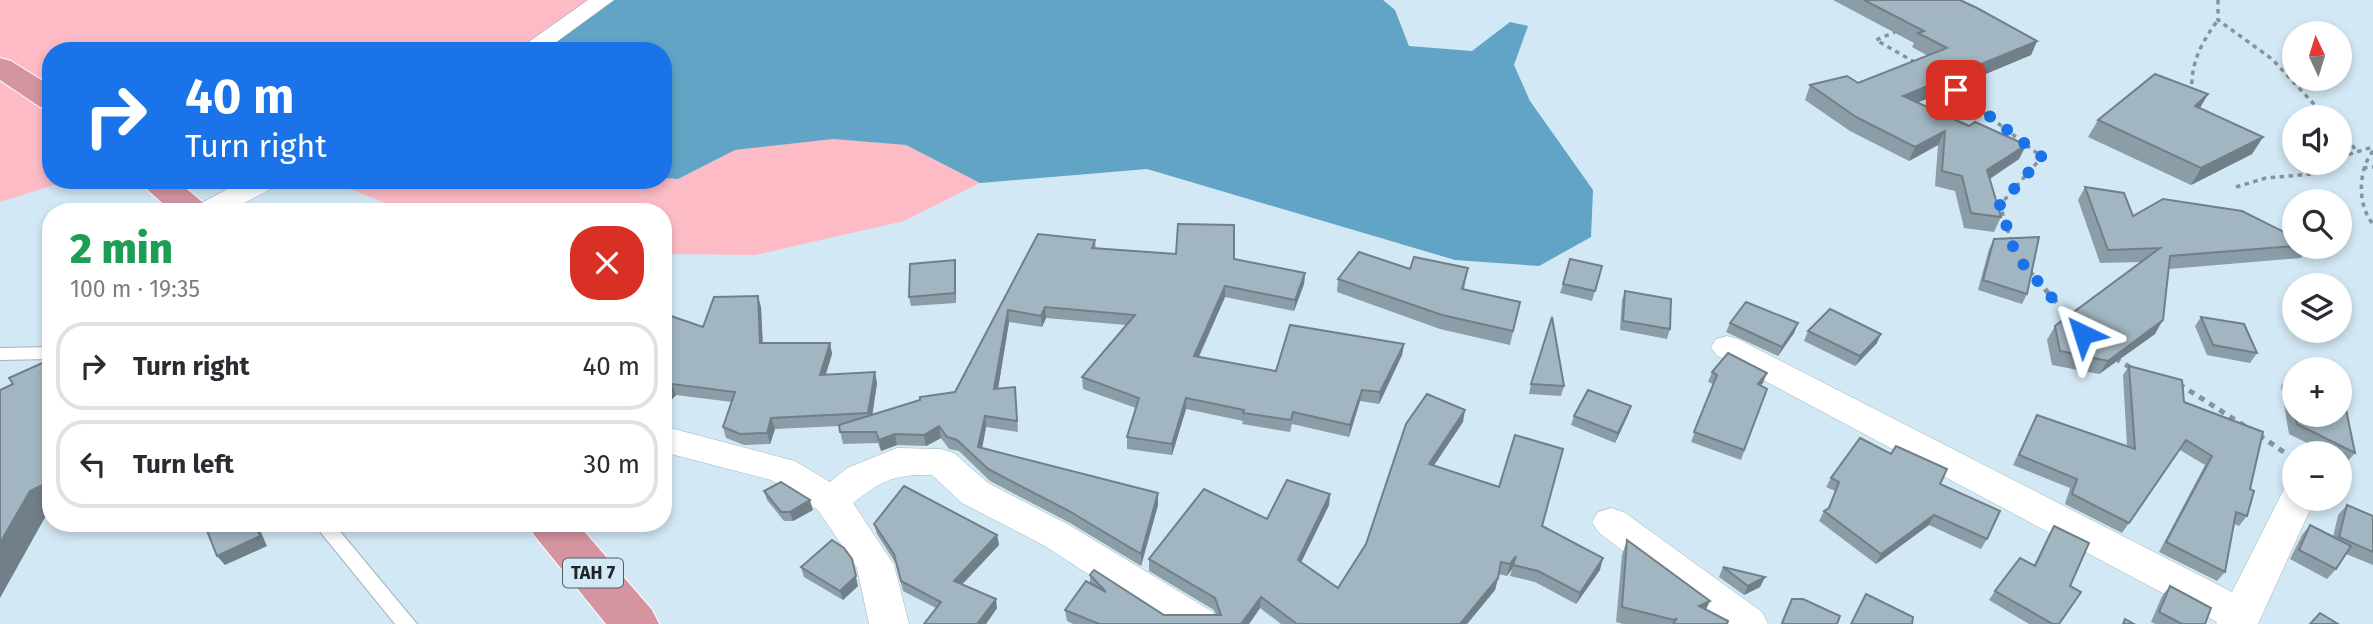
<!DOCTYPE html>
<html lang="en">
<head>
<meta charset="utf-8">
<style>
	:root { --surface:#fff; --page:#f7f7f7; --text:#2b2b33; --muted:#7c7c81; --line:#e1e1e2 }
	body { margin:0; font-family:"Fira Sans",sans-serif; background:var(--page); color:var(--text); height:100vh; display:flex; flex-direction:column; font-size:26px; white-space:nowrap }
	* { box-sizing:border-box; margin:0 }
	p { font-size:23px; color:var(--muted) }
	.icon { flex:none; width:38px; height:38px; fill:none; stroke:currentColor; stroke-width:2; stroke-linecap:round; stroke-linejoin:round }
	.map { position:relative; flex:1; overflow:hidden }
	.sheet { position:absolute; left:42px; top:203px; width:630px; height:329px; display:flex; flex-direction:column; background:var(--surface); border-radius:28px; box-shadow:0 4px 10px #0003 }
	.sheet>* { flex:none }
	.hud { position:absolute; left:42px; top:42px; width:630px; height:147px; border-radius:28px; box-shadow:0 4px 10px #0003; background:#1a73e8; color:#fff; overflow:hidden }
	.needle { width:46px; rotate:356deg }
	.tools { position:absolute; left:2282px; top:21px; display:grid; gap:14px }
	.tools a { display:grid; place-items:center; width:70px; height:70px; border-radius:50%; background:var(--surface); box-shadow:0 4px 10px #0003; font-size:35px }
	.pin { position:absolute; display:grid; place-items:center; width:60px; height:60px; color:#fff; margin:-30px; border-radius:14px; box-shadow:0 4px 10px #0006 }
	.me { position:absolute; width:77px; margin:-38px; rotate:319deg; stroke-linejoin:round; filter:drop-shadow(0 0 5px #0008) }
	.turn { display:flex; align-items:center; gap:24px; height:147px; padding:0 28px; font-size:32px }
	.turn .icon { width:91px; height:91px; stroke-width:2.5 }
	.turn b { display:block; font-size:49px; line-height:60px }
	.round { display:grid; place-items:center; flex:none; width:74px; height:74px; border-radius:28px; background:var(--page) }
	.headline { display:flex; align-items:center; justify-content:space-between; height:119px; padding:0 28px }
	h1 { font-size:42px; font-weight:800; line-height:52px; color:#1e9e55 }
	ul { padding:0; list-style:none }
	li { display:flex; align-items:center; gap:21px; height:88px; margin:0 14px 10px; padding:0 14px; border:4px solid var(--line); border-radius:28px }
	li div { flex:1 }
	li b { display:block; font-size:26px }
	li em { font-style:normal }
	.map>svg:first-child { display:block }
	.green { fill:#fdbbc6 }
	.water { fill:#62a4c6 }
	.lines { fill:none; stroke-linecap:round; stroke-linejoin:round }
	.service-casing { stroke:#9eb3be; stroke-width:2 }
	.minor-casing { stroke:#9eb3be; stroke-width:1 }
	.trunk-casing { stroke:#fff; stroke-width:2 }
	.path-far1 { stroke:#84949d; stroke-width:3.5; stroke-dasharray:4.5 4.5; stroke-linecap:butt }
	.path { stroke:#84949d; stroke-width:5; stroke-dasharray:6 6; stroke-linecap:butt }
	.service { fill:#fff; fill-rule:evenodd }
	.minor { fill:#fff; fill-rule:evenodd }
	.trunk { fill:#d494a0; fill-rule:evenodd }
	.wall { fill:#8b9da7 }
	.shaded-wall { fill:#717f88 }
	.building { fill:#a2b6c2; stroke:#717f88; stroke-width:2 }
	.route { stroke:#1a73e8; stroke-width:12; stroke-dasharray:0 21.6 }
	.labels { text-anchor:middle; stroke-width:5; stroke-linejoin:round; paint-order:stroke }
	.shield { fill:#d2e8f4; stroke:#535f66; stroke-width:2 }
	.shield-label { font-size:18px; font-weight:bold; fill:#1c2429 }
</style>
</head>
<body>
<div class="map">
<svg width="2373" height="624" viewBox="0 0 2373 624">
	<rect width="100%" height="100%" fill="#d2e8f4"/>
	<!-- green -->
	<g class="green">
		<path d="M0,0H610L539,51H51V180H70L0,202Z"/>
		<path d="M833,139L906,145L980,183L904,221L755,255L663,254V212H406L329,180H663V178L678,179L735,150Z"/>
	</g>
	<!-- water -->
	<path class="water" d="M611,0H1383L1395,10L1409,46L1472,51L1510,22L1528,26L1514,65L1530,101L1593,190L1591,237L1539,266L1455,260L1147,169L980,183L906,145L833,139L735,150L678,179L663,178V51H539Z"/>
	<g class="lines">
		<defs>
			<g id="service">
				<path d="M51,347V359L0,360V348Z"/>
				<path d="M313,523H333L417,624H395Z"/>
			</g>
			<g id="minor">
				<path d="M588,0H614L544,51H516Z"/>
				<path d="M244,180H280L276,186L228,212H192L196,206Z"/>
				<path d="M1727,336L1738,339L2232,592L2284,489L2294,486V499H2315L2258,624H2216L2217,622L1716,355L1711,347L1716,339Z"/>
				<path d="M663,426L795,461L830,482L847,468L897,448L941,449L954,453L988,483L1069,525L1213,612L1219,624H1166L1043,545L962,503L932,475C894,474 883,480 853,503L894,565L909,624H869L857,568L818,510L771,480L663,452Z"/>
				<path d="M1611,508L1624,512L1762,612L1768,624H1718L1598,532L1592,522L1598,512Z"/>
			</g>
			<g id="trunk">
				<path d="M0,58L11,61L51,86V109L40,107L0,80Z"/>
				<path d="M137,180H176L206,205L211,212H172Z"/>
				<path d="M527,523H577L652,610L659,624H606L534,535Z"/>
			</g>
		</defs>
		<!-- service casing -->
		<use href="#service" class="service-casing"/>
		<!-- minor casing -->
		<use href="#minor" class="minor-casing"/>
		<!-- trunk casing -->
		<use href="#trunk" class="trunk-casing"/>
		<!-- path-far1 -->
		<g class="path-far1">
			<path d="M2218,0V20L2272,59L2326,117"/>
			<path d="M1897,31L1876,40L1918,64"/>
			<path d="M1948,85L2042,157L2000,205L2012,244"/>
			<path d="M2192,93C2190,64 2201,43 2218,20"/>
			<path d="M2340,132L2357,151"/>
			<path d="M2373,151C2358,170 2357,205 2373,224"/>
			<path d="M2340,157L2373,147"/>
			<path d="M2363,168L2373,167"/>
			<path d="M2236,187L2266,178L2312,174L2329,163"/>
		</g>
		<!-- path -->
		<g class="path">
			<path d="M2029,271L2072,320"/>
			<path d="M2115,358L2131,368"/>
			<path d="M2179,384L2246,427"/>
			<path d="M2259,435L2294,459"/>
		</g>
		<!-- service -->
		<use href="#service" class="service"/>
		<!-- minor -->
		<use href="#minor" class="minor"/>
		<!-- trunk -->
		<use href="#trunk" class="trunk"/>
	</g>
	<!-- wall -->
	<g class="wall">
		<path d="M1833,0H1960L2037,41L2031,55L1917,102L1969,126L2026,145L2019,159L1990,179L2001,217L1994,232L1964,228L1955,191L1935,186L1938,145L1909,161L1850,131L1805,100L1810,85L1858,83L1928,56L1912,47L1914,43Z"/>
		<path d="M2208,94L2200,108L2263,137L2252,154L2191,185L2088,137L2098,120Z"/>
		<path d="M2085,187L2133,216L2294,237V247H2309L2301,258L2169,269L2155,334L2099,374L2052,365L2047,340L2055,326L2141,262L2100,263L2078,200Z"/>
		<path d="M1038,234L1095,240L1096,249L1234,259L1305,273L1304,284L1294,311L1225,297L1199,357L1276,371L1404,344L1402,355L1379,404L1360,401L1349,437L1292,424L1290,432L1242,424L1243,421L1186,409L1172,455L1127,449V437L1136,408L1083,389L1082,377L1126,325L1046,318L1042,327L1009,322L998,389L1016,399L1018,432L986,427L982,448L1158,493V505L1141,566L1070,523L990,481L959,451L949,449L941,438L926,446L897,445L881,451L878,443L843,444L839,426L775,429L770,444L744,445L726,438L723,427L732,402L676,395L663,409V316L703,327L761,307L763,343H830L832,354L826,374L877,383L872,415L955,392Z"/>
		<path d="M1994,239L2027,294L2022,304L1978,290L1989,249Z"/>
		<path d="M955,260L956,270V303L911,306L909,297Z"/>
		<path d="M1602,266L1592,301L1560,293L1563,284Z"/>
		<path d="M1468,268L1464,290L1517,315L1510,345L1440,329L1337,292L1338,279L1410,269Z"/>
		<path d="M1625,291L1670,329L1667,339L1620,330L1622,300Z"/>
		<path d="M2201,317L2257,353L2250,363L2207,355L2195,326Z"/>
		<path d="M1730,323H1798L1794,333L1778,356L1726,332Z"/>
		<path d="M1808,331L1877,343L1855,366L1804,341Z"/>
		<path d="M2129,366L2184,402L2250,489L2247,516L2239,526L2234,524L2225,572L2217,581L2159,552L2205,465L2180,450L2122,533L2065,504L2070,488L2013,465L2032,425L2037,415L2127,446L2123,375Z"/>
		<path d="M1712,372L1767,373L1761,385L1767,389L1741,460L1691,442L1713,384L1708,382Z"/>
		<path d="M2288,376L2294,378V415H2340L2355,453L2346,463L2340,460V453H2327L2289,434L2281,386Z"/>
		<path d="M1531,384L1564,386L1561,396L1529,394Z"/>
		<path d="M1631,406L1628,415L1615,443L1571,425L1574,416Z"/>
		<path d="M1463,422L1433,466L1542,526L1600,570L1576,604L1535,582L1510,576L1512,569L1507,576L1499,574L1495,590L1467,624H1281L1260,608L1249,624H1073L1067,621L1065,610L1090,583V575L1164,615H1216L1214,610L1149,571V559L1267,519L1330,494L1329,505L1301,562L1338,588Z"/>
		<path d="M1831,478L1940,484L1987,539L1981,549L1929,525L1876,564L1819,521L1824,511L1828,508L1835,491L1826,487Z"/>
		<path d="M764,491L813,510L793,521H784L767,500Z"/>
		<path d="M2347,505L2373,516V565L2346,554L2336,569L2327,579L2290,559L2302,535L2310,525L2333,537L2338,515Z"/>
		<path d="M874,524L997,535L999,545L962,585L997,608L986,624H924L936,608L903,591L896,564L877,534Z"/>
		<path d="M2054,526L2070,586L2059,624H2029L1989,600L1995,591L2034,565L2048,536Z"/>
		<path d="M1627,540L1706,610L1727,624H1623L1616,622L1622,555Z"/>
		<path d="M801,567L858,586L843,600L804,577Z"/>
		<path d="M1723,567L1765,577L1760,587L1744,595L1719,577Z"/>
		<path d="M2170,586L2205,624H2155L2151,622L2162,596Z"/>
	</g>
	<!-- shaded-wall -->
	<g class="shaded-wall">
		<path d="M2037,41L2031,55L1898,111L1903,96Z"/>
		<path d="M2208,94L2198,111L2195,106Z"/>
		<path d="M1945,131L1938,145L1909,161L1915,147Z"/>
		<path d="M2263,137L2252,154L2191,185L2201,168Z"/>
		<path d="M2026,145L2019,159L1980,185L1987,170Z"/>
		<path d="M955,260L956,270V303L955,293Z"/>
		<path d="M1305,273L1304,284L1294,311L1295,300Z"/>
		<path d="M1225,286V297L1194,367V356Z"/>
		<path d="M758,296L761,307L763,354L760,343Z"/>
		<path d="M1045,307L1046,318L1042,327L1041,316Z"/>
		<path d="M1008,310L1009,322L996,401L994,389Z"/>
		<path d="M2163,320L2155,334L2099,374L2108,361Z"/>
		<path d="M1798,323L1794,333L1778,356L1782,347Z"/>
		<path d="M1881,334L1877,343L1855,366L1860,356Z"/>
		<path d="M830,343L832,354L822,386L820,375Z"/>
		<path d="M1404,344L1402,355L1379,404L1380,392Z"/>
		<path d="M875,372L877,383L871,424L868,413Z"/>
		<path d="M1767,373L1763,383L1754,393L1758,384Z"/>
		<path d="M672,384L676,395L663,409V394Z"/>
		<path d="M1362,390L1360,401L1349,437L1350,425Z"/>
		<path d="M1186,398V409L1172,455V444Z"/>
		<path d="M1631,406L1628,415L1615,443L1618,433Z"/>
		<path d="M1465,410L1463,422L1427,476L1429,464Z"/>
		<path d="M985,416L986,427L980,459L978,447Z"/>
		<path d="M771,418L775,429L770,444L767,433Z"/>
		<path d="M939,426L941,438L926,446L924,435Z"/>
		<path d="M895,434L897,445L881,451L879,440Z"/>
		<path d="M51,481V510L48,512L0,598V543L30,491Z"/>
		<path d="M1158,493V505L1141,566V554Z"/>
		<path d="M1330,494L1329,505L1297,571L1298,560Z"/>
		<path d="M810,500L813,510L793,521L790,512Z"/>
		<path d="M1934,515L1929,525L1876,564L1881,554Z"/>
		<path d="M254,523H257L267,546L225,565L217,556Z"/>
		<path d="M997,535L999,545L955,591L954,581Z"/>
		<path d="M1516,556L1512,569L1507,576L1510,564Z"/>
		<path d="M1603,558L1600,570L1576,604L1580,593Z"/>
		<path d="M852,559L858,586L843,600L840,591Z"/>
		<path d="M1765,577L1760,587L1744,595L1748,586Z"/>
		<path d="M1498,578L1495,590L1467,624H1460Z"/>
		<path d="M1261,597L1260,608L1249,624H1241Z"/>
		<path d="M996,599L997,608L986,624H977Z"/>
		<path d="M1710,601L1703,616L1699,606Z"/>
	</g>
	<!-- building -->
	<g class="building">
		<path d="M1864,0H1960L1977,8L2037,41L1903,96L1969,126L1975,122L2026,145L1987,170L2001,217L1971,213L1962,176L1942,171L1945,131L1915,147L1856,117L1810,85L1847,76L1858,83L1947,48L1918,33L1924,31Z"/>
		<path d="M2155,74L2208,94L2195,106L2263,137L2201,168L2098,120Z"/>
		<path d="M2085,187L2124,193L2133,216L2163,199L2242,211L2294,237V246L2170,256L2163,320L2108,361L2060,351L2055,326L2160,248L2108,250Z"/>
		<path d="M1178,224L1234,225V259L1305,273L1295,300L1225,286L1194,356L1276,371L1290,325L1404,344L1380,392L1362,390L1350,425L1293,412L1291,420L1243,413L1244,410L1186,398L1172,444L1127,437L1139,398L1082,377L1135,315L1045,307L1041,316L1008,310L994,389L1015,387L1017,421L985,416L978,447L1158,493L1141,554L1069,511L988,469L957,440L947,437L939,426L924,435L895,434L879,440L876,432H840L839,425L920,400V397L955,392L1038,234L1095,240L1092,248L1176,254Z"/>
		<path d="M2039,237L2027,294L1983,280L1994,239Z"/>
		<path d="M1359,252L1410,269L1414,257L1468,268L1462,289L1520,302L1513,331L1442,315L1338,279Z"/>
		<path d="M1570,259L1602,266L1595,291L1563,284Z"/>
		<path d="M955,260V293L909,297L910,264Z"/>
		<path d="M1625,291L1671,299L1670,329L1623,321Z"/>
		<path d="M758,296L760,343H830L820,375L875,372L868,413L771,418L767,433L740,434L723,427L735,392L672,384L663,394V316L665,314L703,327L714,297Z"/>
		<path d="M1746,302L1798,323L1782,347L1730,323Z"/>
		<path d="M1830,309L1881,334L1860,356L1808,331Z"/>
		<path d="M1552,317L1564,386L1531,384Z"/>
		<path d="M2201,317L2244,324L2257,353L2213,345Z"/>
		<path d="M1728,353L1767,373L1758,384L1767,389L1744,450L1694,432L1717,375L1712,372Z"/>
		<path d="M51,359V481L30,491L0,543V390L13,384L9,378Z"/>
		<path d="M2129,366L2182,380L2184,402L2263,432L2250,489L2254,491L2247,516L2236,512L2225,572L2166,542L2212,456L2186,440L2129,523L2072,494L2077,479L2019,455L2037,415L2135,449Z"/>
		<path d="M2288,376L2294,378V408Z"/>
		<path d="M1588,390L1631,406L1618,433L1574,416Z"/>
		<path d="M2340,390H2342L2355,453L2297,424L2295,415H2340Z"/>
		<path d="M1427,394L1465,410L1429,464L1499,487L1515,435L1563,449L1542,526L1603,558L1580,593L1538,571L1513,565L1516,556L1510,564L1501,562L1498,578L1460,624H1297L1261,597L1241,624H1099L1065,610L1086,581L1106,592L1090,575L1094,570L1164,615H1221L1215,598L1149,559L1204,489L1267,519L1287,480L1330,494L1298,560L1338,588L1366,544L1406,424Z"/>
		<path d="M1860,438L1891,454L1896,446L1947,469L1940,484L2000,511L1987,539L1934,515L1881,554L1824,511L1829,508L1839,482L1831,478Z"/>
		<path d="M781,482L810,500L790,512H781L764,491Z"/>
		<path d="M904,486L997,535L954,581L996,599L977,624H924L941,602L901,581L894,554L874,524Z"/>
		<path d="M2347,505L2373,516V552L2339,537Z"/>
		<path d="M204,523H254L260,536L217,556Z"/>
		<path d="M2310,525L2351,546L2336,569L2299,550Z"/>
		<path d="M2054,526L2089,543L2070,586L2081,592L2059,624H2053L1995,591L2020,558L2035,566Z"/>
		<path d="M832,540L844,548L852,559L856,576L840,591L801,567Z"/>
		<path d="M1627,540L1710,601L1699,606L1728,621L1727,624H1673L1677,618L1674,620L1622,607Z"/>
		<path d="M1723,567L1765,577L1748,586Z"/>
		<path d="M2170,586L2211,608L2205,624H2182L2159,612Z"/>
		<path d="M1866,594L1913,617L1912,624H1851Z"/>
		<path d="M1792,599H1803L1840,616L1837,624H1785L1782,623Z"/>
		<path d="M2320,613L2338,624H2310Z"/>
		<path d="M2125,619L2134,624H2123Z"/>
	</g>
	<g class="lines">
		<!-- route -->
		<path class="route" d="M1956,90L2042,157L2000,205L2016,256L2083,334"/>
	</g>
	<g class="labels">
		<!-- shield labels -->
		<rect class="shield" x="563" y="558.5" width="60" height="29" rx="5"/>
		<g class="shield-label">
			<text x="593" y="579">TAH 7</text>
		</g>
	</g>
</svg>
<div class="tools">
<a><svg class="needle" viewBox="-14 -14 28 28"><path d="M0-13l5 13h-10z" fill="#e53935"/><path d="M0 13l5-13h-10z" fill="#7c7c81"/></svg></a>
<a><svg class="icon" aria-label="sound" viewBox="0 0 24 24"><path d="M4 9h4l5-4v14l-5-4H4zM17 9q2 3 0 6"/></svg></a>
<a><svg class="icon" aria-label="search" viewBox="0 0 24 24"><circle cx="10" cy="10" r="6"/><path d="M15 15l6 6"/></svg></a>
<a><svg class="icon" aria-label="layers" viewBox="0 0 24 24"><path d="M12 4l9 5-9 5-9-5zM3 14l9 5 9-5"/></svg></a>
<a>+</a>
<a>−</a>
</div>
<div class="pin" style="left:1956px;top:90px;background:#d93025"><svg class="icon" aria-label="arrive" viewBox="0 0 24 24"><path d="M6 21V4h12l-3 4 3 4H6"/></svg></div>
<svg class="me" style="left:2083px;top:334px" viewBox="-20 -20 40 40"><path d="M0-17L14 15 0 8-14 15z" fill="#1a73e8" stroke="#fff" stroke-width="4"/></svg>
<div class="hud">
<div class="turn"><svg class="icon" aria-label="right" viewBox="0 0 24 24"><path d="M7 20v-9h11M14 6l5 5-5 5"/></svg><div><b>40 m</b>Turn right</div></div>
</div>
<section class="sheet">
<div class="headline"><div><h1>2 min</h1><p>100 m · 19:35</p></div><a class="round" style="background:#d93025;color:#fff"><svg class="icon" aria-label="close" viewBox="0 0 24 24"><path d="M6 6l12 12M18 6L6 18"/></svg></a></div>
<ul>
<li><svg class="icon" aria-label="right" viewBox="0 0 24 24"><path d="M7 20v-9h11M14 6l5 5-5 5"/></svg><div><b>Turn right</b></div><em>40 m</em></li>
<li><svg class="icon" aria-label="left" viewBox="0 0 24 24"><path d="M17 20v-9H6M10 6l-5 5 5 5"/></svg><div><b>Turn left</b></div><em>30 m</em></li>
</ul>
</section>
</div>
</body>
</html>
